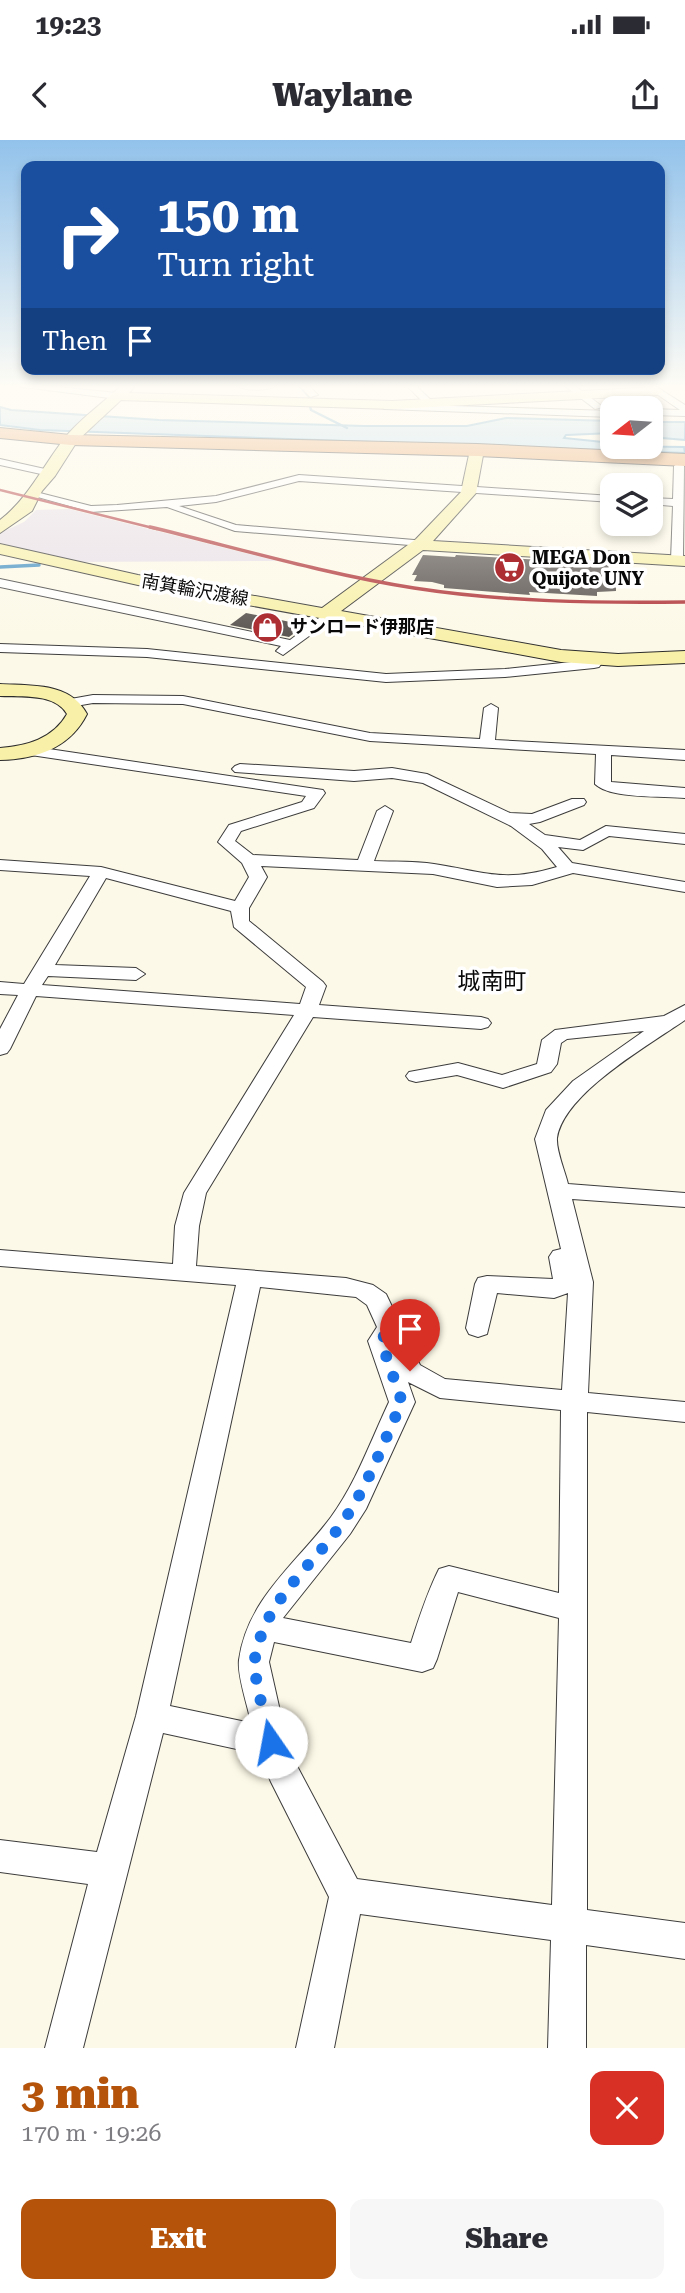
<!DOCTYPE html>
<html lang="en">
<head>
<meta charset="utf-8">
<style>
	:root { --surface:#fff; --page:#f7f7f7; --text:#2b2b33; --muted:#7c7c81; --accent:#b45309 }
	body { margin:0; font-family:"Roboto Serif","Noto Sans JP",serif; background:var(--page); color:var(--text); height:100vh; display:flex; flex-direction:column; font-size:26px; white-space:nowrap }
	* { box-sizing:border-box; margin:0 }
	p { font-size:23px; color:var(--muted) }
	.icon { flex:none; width:38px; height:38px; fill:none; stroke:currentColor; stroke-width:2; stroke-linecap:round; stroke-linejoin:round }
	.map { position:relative; height:1908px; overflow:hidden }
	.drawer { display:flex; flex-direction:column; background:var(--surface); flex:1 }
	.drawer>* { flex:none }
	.banner { position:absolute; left:21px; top:21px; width:644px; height:214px; border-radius:14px; box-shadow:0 4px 10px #0003; background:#1a4fa0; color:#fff; overflow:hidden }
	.needle { width:46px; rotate:253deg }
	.tools { position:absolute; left:600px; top:256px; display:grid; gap:14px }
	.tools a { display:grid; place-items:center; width:63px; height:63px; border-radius:14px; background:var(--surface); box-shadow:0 4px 10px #0003; font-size:35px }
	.pin { position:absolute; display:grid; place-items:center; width:60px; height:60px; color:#fff; margin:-72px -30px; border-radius:50% 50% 50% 0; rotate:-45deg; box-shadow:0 0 7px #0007 }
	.pin .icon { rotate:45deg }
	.me { position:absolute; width:77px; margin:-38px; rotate:348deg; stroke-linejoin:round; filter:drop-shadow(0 0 5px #0008) }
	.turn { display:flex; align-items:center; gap:24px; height:147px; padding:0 21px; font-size:32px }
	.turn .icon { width:91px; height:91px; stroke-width:2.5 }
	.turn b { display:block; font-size:49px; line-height:60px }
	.then { display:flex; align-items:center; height:66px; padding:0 21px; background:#0003; gap:14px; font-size:26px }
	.round { display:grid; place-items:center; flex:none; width:74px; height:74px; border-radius:14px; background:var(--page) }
	.headline { display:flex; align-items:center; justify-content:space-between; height:119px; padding:0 21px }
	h1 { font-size:42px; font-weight:800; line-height:52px; color:var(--accent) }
	.button { display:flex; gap:14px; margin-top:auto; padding:14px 21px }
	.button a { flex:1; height:80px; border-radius:14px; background:var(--accent); color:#fff; font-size:28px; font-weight:800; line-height:80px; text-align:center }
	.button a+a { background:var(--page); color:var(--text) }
	.status { display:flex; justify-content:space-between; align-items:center; height:49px; padding:0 35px; background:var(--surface); direction:ltr }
	.status svg { height:19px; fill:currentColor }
	header { display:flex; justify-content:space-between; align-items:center; height:91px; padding:0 21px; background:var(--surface); font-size:32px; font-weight:800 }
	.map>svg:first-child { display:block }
	.industrial { fill:#e7dee8 }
	.water { fill:#b1d8f0; stroke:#3e8cc1; stroke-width:2 }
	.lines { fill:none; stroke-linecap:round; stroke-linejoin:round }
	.stream-far1 { stroke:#3e8cc1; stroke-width:2.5 }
	.stream { stroke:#3e8cc1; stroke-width:3.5 }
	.building { fill:#514b47 }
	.street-casing { stroke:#3c3c3c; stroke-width:2 }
	.secondary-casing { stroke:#2b2b2b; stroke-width:2 }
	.highway-casing { stroke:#1a1a1a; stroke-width:2 }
	.street { fill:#fff; fill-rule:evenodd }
	.secondary { fill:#f8f0a8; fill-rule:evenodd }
	.highway { fill:#e89c5b; fill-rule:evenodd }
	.rail-far1 { stroke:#ad2e33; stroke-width:2.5 }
	.rail { stroke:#ad2e33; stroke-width:3.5 }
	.route { stroke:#1a73e8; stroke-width:12; stroke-dasharray:0 21.6 }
	.labels { text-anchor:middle; stroke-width:7; stroke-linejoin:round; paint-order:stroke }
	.far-poi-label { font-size:18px; font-weight:bold; fill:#090909; stroke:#fff; text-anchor:start }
	.far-street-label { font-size:18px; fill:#090909; stroke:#fff }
	.neighbourhood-label { font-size:23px; fill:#090909; stroke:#fff }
</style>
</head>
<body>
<div class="status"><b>19:23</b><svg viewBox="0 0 49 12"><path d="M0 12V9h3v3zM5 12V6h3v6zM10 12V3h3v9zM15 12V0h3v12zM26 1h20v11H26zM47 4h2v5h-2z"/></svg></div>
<header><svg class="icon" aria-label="back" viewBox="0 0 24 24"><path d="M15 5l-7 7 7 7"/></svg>Waylane<svg class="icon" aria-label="share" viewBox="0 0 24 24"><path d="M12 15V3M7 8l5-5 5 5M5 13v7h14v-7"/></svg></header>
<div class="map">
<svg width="685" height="1908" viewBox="0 0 685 1908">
	<rect width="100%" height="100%" fill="#fdf9e8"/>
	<!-- industrial -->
	<path class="industrial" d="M69,369L277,421L73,422L0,403V393L24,382L36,370Z"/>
	<!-- water -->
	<g class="water">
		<path d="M0,267L11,270L159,280L364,286H467L506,278L612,281V293L566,295L564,298L612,303V306L684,307L685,313L40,290L0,285Z"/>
		<path d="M651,282H685V300L651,297Z"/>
	</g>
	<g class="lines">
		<!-- stream-far1 -->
		<g class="stream-far1">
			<path d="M299,246L313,261"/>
			<path d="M310,266L311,270L347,288"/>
		</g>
		<!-- stream -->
		<path class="stream" d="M0,427L39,425"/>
	</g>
	<!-- building -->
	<g class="building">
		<path d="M423,415L455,417L456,415L609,424L608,434L616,435V451L597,452V456L529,452L530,455L444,448V445L432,442L414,441L417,435H412Z"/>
		<path d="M246,473L261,476L305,485L289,497L230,485Z"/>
	</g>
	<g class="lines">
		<defs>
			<g id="street">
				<path d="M16,246H48L117,253L122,256L117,259Z"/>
				<path d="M237,246H275C267,251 245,251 237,246Z"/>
				<path d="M300,246H309L318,255L310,257Z"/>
				<path d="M407,246H416L433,262L425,264Z"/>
				<path d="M565,246H575L603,267L595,269Z"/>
				<path d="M645,246H655L685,265V276L651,275V269L680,270Z"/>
				<path d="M387,264L612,271V277L384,269V265Z"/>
				<path d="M0,319L54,331L55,333L50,336L0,325Z"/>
				<path d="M679,323L684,326L683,420L677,424L671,420L673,366L651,364V358L673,359L674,326Z"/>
				<path d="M299,335L612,356V362L299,341L216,362L179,366L236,385L426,401V405L422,406L235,391L167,367L91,372L27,354L32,351L91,366L117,365L216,356Z"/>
				<path d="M0,439L290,500L327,472L332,471L338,475L283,515L276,511L281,506L0,447Z"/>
				<path d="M0,504L147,509L386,534L505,529L590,520L598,515L605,519L599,527L594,528L505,537L386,542L147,517L0,512Z"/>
				<path d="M93,555L183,556L370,593L480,599L484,568L491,564L498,568L495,600L685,610V620L611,615V642L685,648V658C663,656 610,659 595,644L596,614L370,601L183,564L93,563L70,567L63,563L65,560Z"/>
				<path d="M29,606L323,650L325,653L314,668L241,691L235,701L253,715L358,720L377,671L385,666L393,671L374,721C394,722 415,721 434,724C486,732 503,743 557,727L542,709L511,686L423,643L392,638L354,641L235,632L232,629L235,626L240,624L354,631L392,628L427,634L510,673L532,674L572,659H584L586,662L584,665L540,682L529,684L545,695L580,700L606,686L685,694V704L609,696L583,710L558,707L572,723L685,742V752L573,733L532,745L497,747L433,734L261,726L267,737L249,768V781L323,842L326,846L319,865L481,877L488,879L491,883L488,887L481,889L313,877L206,1053L199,1086L196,1126L346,1138L373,1145L386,1154L420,1225L445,1239L562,1250L568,1153L554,1158L497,1153L487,1194L478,1197L469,1194L466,1188L475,1144L478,1138L487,1136L553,1139L549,1117L553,1111L561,1109L535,999L546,970L573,941L644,891L567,899L561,903L557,924L551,932L503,948L457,935L416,942L409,940L406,936L409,932L458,923L502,935L537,924L542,900L555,890L664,876L685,865V880C649,905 564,953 557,998C556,1011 565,1031 568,1044L685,1053V1067L572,1059L593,1142L588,1253L685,1262V1282L587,1272V1770L685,1783V1819L586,1805V1908H548L551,1800L360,1774L334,1908H296L329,1757L271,1642L259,1614L163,1593L83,1908H45L88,1744L0,1732V1700L97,1712L136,1576L236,1145L0,1126V1110L173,1124L175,1086L184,1053L294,875L36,856L10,909L7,913L0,915V889L18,855L0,854V842L24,844L90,736L0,730V720L101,727L235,761L249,737L242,723L218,702L229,685L302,662L306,656L24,614L21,611ZM106,738L231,771L234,787L306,847L300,864L42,845L48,836L136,840L145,834L136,828L55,825ZM260,1147L356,1157L367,1165L377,1187L368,1201L389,1262C371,1300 356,1343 331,1377C297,1423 247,1459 239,1520C237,1536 248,1566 251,1583L170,1566ZM408,1242L440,1258L561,1270L559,1453L449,1426L439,1429C427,1453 419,1478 411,1503L283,1478L350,1394L366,1369L415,1262ZM458,1452L559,1478L552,1765L357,1739L296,1624L287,1602L269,1522L274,1502L422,1532L433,1528L437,1519Z"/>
			</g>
			<g id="secondary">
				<path d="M121,246H135L129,253L392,261L657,247L663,251L657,255L392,269L121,260L78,300L55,336L42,351L32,371L0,393V380C30,357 44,323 68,294C83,277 104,262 121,246Z"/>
				<path d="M477,306L484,310L476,353L433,401L685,416V426L423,410L341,471L561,510L618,514L685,511V523L618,526L561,522L138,445L0,414V404L138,435L322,468L416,399L461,352L470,310Z"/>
				<path d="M0,544C32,546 70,542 87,574C70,608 37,619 0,620V608C26,606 53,599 67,574C55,553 21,557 0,556Z"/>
			</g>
			<path id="highway" d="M0,288L71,295L477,304L685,314V326L477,316L71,305L0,298Z"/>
		</defs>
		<!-- street casing -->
		<use href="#street" class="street-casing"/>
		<!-- secondary casing -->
		<use href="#secondary" class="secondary-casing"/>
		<!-- highway casing -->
		<use href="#highway" class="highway-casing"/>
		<!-- street -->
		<use href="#street" class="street"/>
		<!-- secondary -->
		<use href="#secondary" class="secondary"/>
		<!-- highway -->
		<use href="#highway" class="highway"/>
		<!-- rail-far1 -->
		<path class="rail-far1" d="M0,350L157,389"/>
		<!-- rail -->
		<path class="rail" d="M150,387C237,408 325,434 414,448C504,462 594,463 685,462"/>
	</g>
	<!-- sky -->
	<linearGradient id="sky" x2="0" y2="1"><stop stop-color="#92c2eb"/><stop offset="0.48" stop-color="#fefcf5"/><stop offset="1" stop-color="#fefcf5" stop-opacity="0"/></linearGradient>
	<rect width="685" height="513" fill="url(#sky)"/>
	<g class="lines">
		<!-- route -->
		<path class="route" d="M271,1602C267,1584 252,1534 255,1518C266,1459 307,1432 340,1386C367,1349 383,1303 402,1262L381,1201L390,1186L410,1231"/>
	</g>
	<!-- icons -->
	<defs>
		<symbol id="supermarket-disc" viewBox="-11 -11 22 22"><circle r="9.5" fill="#ad2e33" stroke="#fff"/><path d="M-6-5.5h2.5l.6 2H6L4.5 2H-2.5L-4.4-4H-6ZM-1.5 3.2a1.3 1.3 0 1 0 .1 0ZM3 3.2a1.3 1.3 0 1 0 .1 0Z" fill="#fff"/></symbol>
		<symbol id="shop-disc" viewBox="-11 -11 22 22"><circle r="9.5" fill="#ad2e33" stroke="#fff"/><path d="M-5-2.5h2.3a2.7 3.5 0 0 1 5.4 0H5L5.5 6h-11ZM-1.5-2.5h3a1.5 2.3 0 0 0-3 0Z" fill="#fff"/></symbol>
	</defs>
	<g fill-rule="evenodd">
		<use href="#supermarket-disc" x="492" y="410" width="35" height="35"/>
		<use href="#shop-disc" x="250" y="470" width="35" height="35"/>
	</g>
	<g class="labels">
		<!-- far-poi labels -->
		<g class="far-poi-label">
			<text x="532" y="424">MEGA Don<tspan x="532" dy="21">Quijote UNY</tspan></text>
			<text x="290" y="493">サンロード伊那店</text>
		</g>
		<!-- far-street labels -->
		<g class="far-street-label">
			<text transform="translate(195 450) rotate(10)" y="6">南箕輪沢渡線</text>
		</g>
		<!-- neighbourhood labels -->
		<g class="neighbourhood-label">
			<text x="492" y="849">城南町</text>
		</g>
	</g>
</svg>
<div class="tools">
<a><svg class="needle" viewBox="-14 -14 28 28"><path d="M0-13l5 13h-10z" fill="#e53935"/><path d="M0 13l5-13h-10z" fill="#7c7c81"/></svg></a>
<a><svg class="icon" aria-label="layers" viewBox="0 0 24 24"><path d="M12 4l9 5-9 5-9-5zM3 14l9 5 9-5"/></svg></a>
</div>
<div class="pin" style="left:410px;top:1231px;background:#d93025"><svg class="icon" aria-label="arrive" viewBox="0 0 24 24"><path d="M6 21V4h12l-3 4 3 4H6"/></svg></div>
<svg class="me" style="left:271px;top:1602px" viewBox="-20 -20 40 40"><circle r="19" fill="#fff"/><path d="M0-13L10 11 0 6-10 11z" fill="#1a73e8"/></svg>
<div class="banner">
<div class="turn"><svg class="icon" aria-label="right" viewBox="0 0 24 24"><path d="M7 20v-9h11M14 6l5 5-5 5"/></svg><div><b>150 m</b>Turn right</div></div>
<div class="then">Then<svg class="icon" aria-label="arrive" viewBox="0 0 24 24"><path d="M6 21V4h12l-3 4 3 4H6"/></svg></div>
</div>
</div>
<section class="drawer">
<div class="headline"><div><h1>3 min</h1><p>170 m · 19:26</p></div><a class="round" style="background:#d93025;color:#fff"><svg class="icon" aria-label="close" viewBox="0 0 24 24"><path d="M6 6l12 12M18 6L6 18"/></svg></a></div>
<div class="button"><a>Exit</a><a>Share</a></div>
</section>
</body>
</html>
